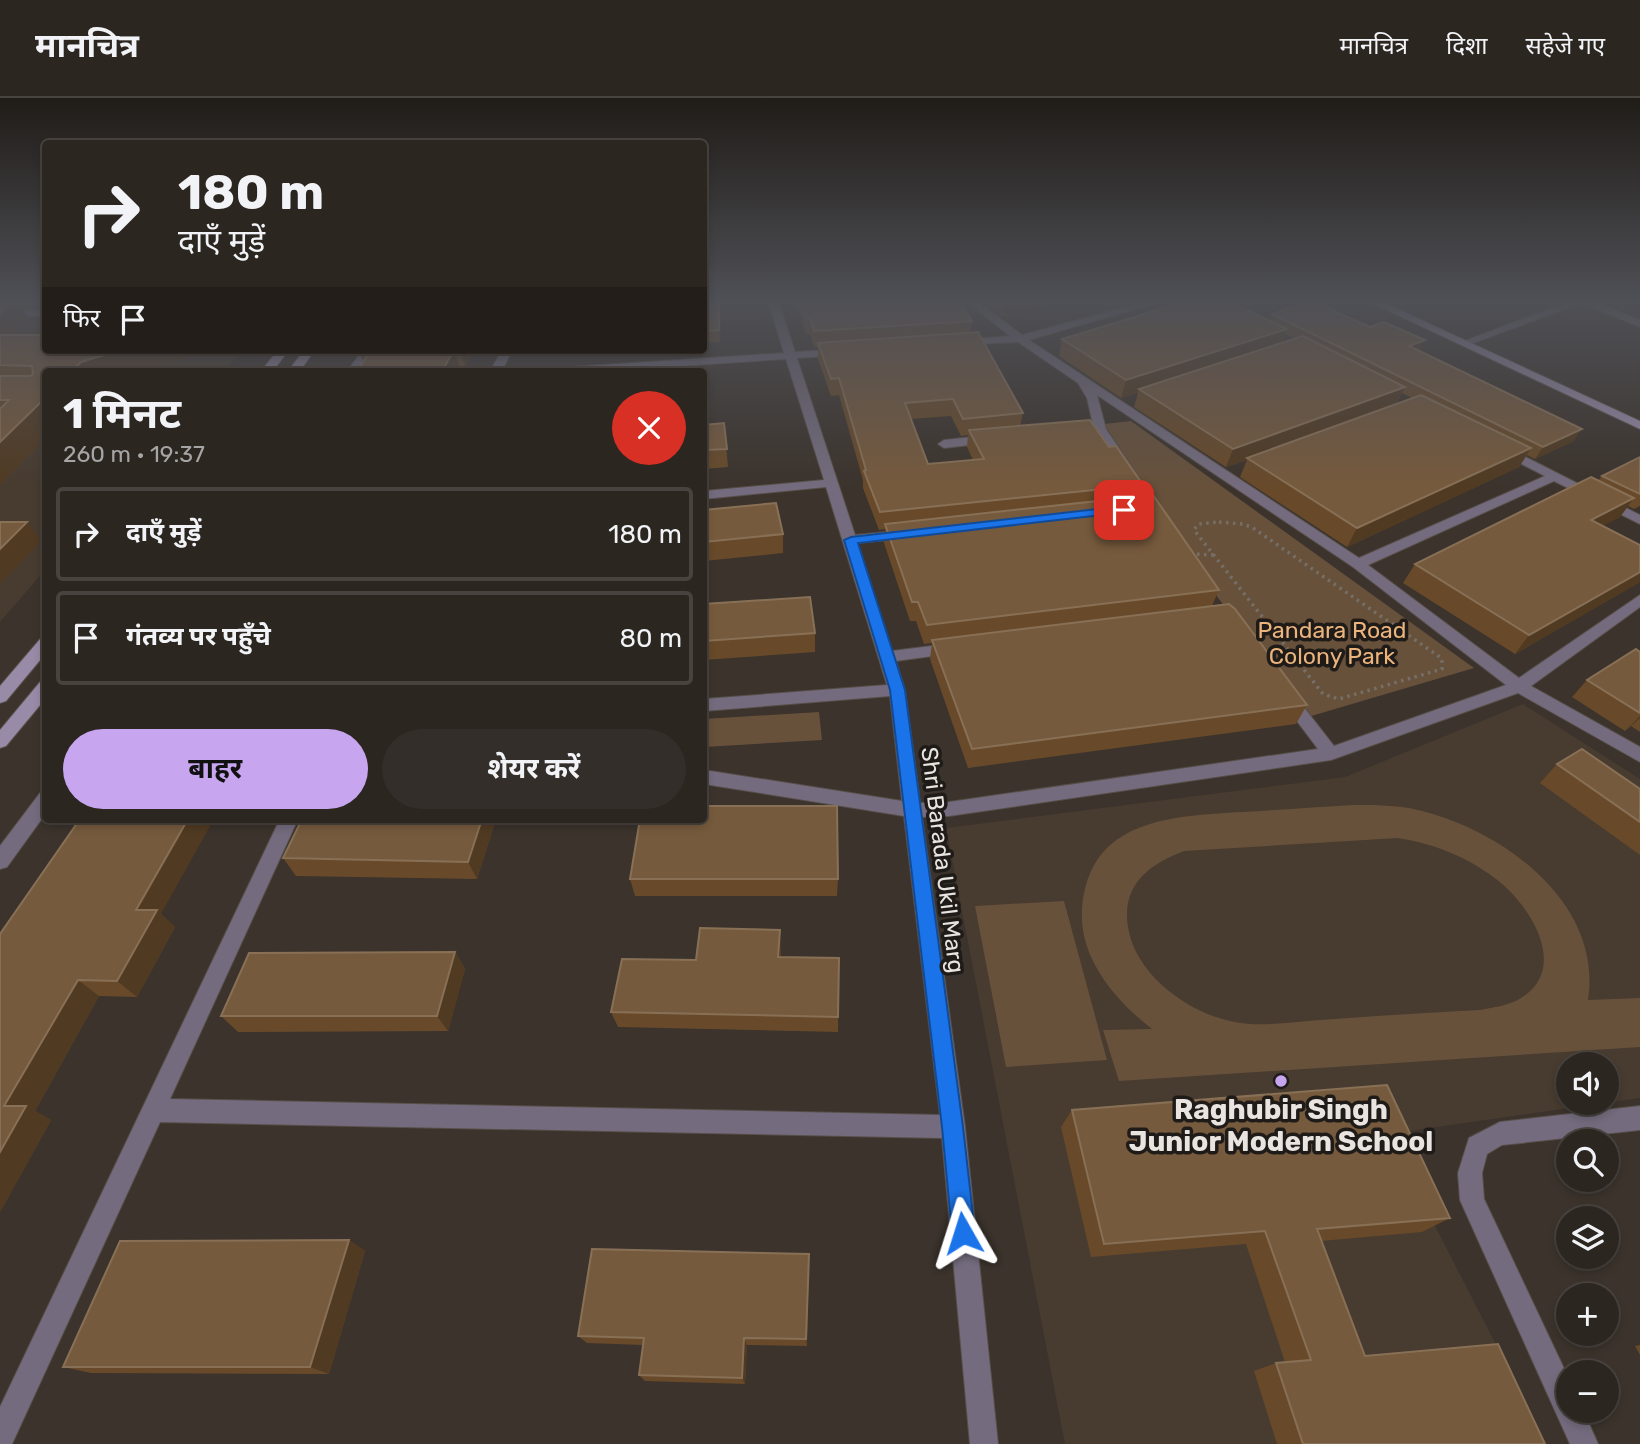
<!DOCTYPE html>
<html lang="hi">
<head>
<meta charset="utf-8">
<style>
	:root { --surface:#2c2621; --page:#342e2a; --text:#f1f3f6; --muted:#a6a5a5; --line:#48433f; --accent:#c7a6ef }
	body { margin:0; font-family:Rubik,"Noto Sans Devanagari",sans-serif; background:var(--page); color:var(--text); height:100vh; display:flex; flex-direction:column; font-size:26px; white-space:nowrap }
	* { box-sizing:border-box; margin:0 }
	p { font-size:23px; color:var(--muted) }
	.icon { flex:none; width:38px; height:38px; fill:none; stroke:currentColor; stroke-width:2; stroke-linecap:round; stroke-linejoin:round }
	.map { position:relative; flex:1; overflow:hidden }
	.sheet { position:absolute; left:42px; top:270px; width:665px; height:455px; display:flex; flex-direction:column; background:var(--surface); border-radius:7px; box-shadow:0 4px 10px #0003,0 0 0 2px var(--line) }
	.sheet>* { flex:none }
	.guide { position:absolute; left:42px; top:42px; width:665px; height:214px; border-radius:7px; box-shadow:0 4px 10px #0003,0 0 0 2px var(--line); background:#2c2621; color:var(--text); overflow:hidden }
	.buttons { position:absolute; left:1556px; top:954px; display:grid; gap:14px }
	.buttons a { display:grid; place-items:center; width:63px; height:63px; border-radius:50%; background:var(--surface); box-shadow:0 4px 10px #0003,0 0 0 2px var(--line); font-size:35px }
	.pin { position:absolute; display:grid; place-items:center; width:60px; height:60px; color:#fff; margin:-30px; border-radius:14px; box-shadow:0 4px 10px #0006 }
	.me { position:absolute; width:77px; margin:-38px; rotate:354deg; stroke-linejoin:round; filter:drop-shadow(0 0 5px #0008) }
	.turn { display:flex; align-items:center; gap:24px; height:147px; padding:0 21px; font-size:32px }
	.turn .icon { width:91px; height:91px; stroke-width:2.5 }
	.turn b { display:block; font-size:49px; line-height:60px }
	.then { display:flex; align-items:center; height:66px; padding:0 21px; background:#0003; gap:14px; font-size:26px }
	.round { display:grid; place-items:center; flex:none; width:74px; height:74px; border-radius:37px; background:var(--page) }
	.head { display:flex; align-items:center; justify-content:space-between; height:119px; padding:0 21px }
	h1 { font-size:42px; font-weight:700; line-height:52px }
	.button { display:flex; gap:14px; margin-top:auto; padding:14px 21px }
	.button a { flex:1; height:80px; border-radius:42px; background:var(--accent); color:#111; font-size:28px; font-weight:700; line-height:80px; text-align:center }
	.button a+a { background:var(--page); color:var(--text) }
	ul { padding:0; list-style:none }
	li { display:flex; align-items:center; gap:21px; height:94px; margin:0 14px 10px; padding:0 7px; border:4px solid var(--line); border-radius:7px }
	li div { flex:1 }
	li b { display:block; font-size:26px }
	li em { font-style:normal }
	header { display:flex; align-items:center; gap:42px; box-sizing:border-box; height:98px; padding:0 35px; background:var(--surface); border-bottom:2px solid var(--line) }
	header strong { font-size:33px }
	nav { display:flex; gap:38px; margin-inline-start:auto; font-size:24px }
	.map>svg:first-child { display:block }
	.built { fill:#483b2f; fill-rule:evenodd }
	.green { fill:#67513b; fill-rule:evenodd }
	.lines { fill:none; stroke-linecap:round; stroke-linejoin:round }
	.service-casing { stroke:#574f49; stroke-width:2 }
	.minor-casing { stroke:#574f49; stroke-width:2 }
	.secondary-casing { stroke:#574f49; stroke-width:2 }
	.path { stroke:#766f68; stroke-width:3.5; stroke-dasharray:2.5 4.5; stroke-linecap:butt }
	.service { fill:#746c7e; fill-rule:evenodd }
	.minor { fill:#746c7e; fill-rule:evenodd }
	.secondary { fill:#978ba8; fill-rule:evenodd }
	.wall { fill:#684a2a; fill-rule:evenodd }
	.shaded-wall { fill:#503a22 }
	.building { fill:#765a3d; stroke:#887056; stroke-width:2 }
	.route { fill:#1a73e8; stroke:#114b97; stroke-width:2 }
	.poi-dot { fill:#c7a6ef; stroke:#1f1b18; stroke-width:2.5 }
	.labels { text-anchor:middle; stroke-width:7; stroke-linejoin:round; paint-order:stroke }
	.park-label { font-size:23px; fill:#ecb47d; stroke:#1f1b18 }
	.street-label { font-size:23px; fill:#e9e4df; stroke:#1f1b18 }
	.near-poi-label { font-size:28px; font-weight:bold; fill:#e9e4df; stroke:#1f1b18 }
</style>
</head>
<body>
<header>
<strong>मानचित्र</strong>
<nav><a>मानचित्र</a><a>दिशा</a><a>सहेजे गए</a></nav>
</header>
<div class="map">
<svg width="1640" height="1346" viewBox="0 0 1640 1346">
	<rect width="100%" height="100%" fill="#3b332c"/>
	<!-- built -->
	<g class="built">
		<path d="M0,202H45L46,252H243L224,273H46L45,472L0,524Z"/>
		<path d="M1523,606L1640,681V1000L1388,1036L1547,1346H1065L946,730L1345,679ZM1568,966H1606V1004H1568Z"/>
	</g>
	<!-- green -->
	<g class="green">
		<path d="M1131,323L1474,570L1308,619L1185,456L1104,326Z"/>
		<path d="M819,614L822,642L704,649V621Z"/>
		<path d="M1354,707C1375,707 1397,707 1418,712C1503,732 1603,805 1588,902L1640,900V949L1119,983L1103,932L1152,931C1116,903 1079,861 1082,812C1088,721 1171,718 1242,714C1279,712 1317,709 1354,707ZM1398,740C1434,746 1466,758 1496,781C1528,805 1571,869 1521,900C1508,908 1494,909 1480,912C1426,915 1373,918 1320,922C1291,924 1259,930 1230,923C1182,912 1126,869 1127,815C1128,781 1155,764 1184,753Z"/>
		<path d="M1064,803L1107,962L1006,969L975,808Z"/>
	</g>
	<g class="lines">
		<defs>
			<rect id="service" x="0" y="212" width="46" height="6"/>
			<g id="minor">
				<path d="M768,202H778L795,254L842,251L847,254L842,257L797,260L855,437L908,432L915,436L908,440L857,445L892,553L955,545L963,550L955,555L896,563L905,592L920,705L949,704L1318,651L1278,598L1286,592L1292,594L1334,648L1506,587L1353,469L1097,297L1106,331L1163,416L1161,419H1151L1094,331L1087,300L1078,285L1018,244L957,247L956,245L961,242L1010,238L965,202H976L1022,237L1151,202H1167L1029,242L1359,460L1545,378L1500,355V349L1504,348L1640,417V426L1554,383L1368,467L1519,580L1640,497V509L1531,588L1640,649V664L1518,595L1331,662L949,718L922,719L965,1029L998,1346H970L942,1040L160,1024L12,1346H0V1309L280,721H298L170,1001L940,1017L904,718L704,686V672L902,703L890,598L704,613V601L887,587L826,389L704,401V393L824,382L786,261L606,273H550L556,270L784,255Z"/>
				<path d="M1573,202H1591L1640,222V229L1582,205L1468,247L1459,245Z"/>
				<path d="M363,252H373L359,273H347Z"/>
				<path d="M502,252H512L502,273H490Z"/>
				<path d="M992,337L996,338V344L944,350L938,346L944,342Z"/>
				<path d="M46,693V715L7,769L0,771V748L40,695Z"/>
				<path d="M1640,1008V1032L1502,1047L1487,1056L1482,1075L1484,1101L1568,1279V1312H1583L1598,1346H1570L1460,1102L1458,1075L1469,1040L1500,1024Z"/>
			</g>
			<g id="secondary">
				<path d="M1365,202H1378L1640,323V331Z"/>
				<path d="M278,252H289L273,273H261Z"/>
				<path d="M304,252H315L300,273H288Z"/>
				<path d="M46,539V555L6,603L0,605V588L41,540Z"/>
				<path d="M46,582V600L6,648L0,650V632L40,584Z"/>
			</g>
		</defs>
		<!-- service casing -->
		<use href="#service" class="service-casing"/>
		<!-- minor casing -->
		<use href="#minor" class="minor-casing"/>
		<!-- secondary casing -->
		<use href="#secondary" class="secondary-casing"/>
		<!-- path -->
		<g class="path">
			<path d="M1219,424L1243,426L1253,430L1437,557L1442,561V571L1339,601L1323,596L1194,432L1198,426Z"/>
			<path d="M1190,456L1216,457"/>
		</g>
		<!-- service -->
		<use href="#service" class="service"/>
		<!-- minor -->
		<use href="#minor" class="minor"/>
		<!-- secondary -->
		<use href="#secondary" class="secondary"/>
	</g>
	<!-- wall -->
	<g class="wall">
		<path d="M0,202H42L37,209L21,210L29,221L17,237L46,252H199L189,259L141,273H46V339L0,387Z"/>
		<path d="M704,202H721L720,244L704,245Z"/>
		<path d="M794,202H959L972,223L970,234L1023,315L1020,328L1109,349L1143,387L1140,398L1219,492L1212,508L1307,607L1296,626L968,670L930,561L932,545L924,546L916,523H910L884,445L885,431L879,432L863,390V382L839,297L831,298L818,261V249H814L810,236H806ZM951,318L961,338L968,337L967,349L973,362L928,366L911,321Z"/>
		<path d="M980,202H1063L1003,219Z"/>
		<path d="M1272,216L1419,253L1574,343L1535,361L1527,357L1519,369L1347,449L1240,379L1247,362L1226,369L1134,309L1138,295L1121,300L1059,258L1062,241L1270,223ZM1285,236L1295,241L1282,245ZM1402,295L1412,300L1396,306Z"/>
		<path d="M359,252H475L465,269H460L457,273H357L363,264Z"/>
		<path d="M543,252H593L543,255Z"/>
		<path d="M724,325L728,369L704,371V327Z"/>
		<path d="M1640,359V408L1634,411L1628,408L1620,419L1602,428L1640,447V484L1515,556L1403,485L1415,466L1598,383L1602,378Z"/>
		<path d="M704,412L783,436V455L704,463Z"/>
		<path d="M704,506L815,535V554L704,562Z"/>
		<path d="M1640,554V634L1631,628L1625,633L1572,599L1587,582Z"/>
		<path d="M1557,666L1640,691V757L1540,685Z"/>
		<path d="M496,721L477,781L296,778L283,760Z"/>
		<path d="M630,781H838L837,798H635Z"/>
		<path d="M161,816L175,829L137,899L99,898L35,1013L51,1022L0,1114V836Z"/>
		<path d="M781,848V859L839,860L838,934L618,929L611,914L696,862Z"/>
		<path d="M455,854L465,871L448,933L238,934L221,918Z"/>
		<path d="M1072,1012L1450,1120L1422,1134L1321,1143L1365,1258L1545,1346H1277L1254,1273L1276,1265L1285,1264L1246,1146L1091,1159L1061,1029Z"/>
		<path d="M349,1142L365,1153L329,1276L91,1275L63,1269Z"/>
		<path d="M809,1156L807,1248L747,1247L745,1286L645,1283L639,1277L643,1247L587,1245L578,1238Z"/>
		<path d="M1640,1247V1257L1635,1248Z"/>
	</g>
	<!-- shaded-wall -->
	<g class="shaded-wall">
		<path d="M11,202H16L29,221L1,259L0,258V217Z"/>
		<path d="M32,202H42L37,209Z"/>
		<path d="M719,202H721L720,244L719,232Z"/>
		<path d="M1008,202H1063L1003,219L1006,203Z"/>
		<path d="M1287,231L1280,248L1139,291L1138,295L1121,300L1126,282Z"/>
		<path d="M1425,242L1419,254L1409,248Z"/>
		<path d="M121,252H199L189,259L141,273H72L81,264Z"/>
		<path d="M454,252L460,269L457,273H442Z"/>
		<path d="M460,252H475L465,269Z"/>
		<path d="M1405,289L1395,307L1247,360V362L1226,369L1233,351Z"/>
		<path d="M46,299V339L0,387V344Z"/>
		<path d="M1582,331L1574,343L1535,361L1543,349Z"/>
		<path d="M1531,350L1519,369L1347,449L1357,430Z"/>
		<path d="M1634,400L1620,419L1577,441L1591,422Z"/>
		<path d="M27,424L41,443L0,486V451Z"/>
		<path d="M1640,474V484L1515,556L1529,537Z"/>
		<path d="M1640,618V620L1631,628L1625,633Z"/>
		<path d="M188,721H214L161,816L175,829L137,899L117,883L136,812Z"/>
		<path d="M482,721H496L477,781L468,764Z"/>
		<path d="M780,832L781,848L779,875L778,859Z"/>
		<path d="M455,854L465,871L448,933L437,918Z"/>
		<path d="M78,882L99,898L35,1013L51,1022L0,1114V1054L4,1008Z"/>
		<path d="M349,1142L365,1153L329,1276L310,1269Z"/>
		<path d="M809,1156V1165L807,1248L806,1241Z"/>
		<path d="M744,1240L747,1247L745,1286L742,1280Z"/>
	</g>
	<!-- building -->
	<g class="building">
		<path d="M0,202H11L0,217Z"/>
		<path d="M704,202H719V232L704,233Z"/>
		<path d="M799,202H959L972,223L814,233L810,220H806Z"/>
		<path d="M1190,202H1226L1287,231L1126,282L1062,241Z"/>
		<path d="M1312,203L1370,229L1384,224L1425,242L1409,248L1582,331L1543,349L1272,216Z"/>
		<path d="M978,234L1023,315L963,321L953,301L905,305L928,366L984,361L969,332L1090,322L1109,349L1116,348L1143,387L880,414L864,373L866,372L839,280L831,281L818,245Z"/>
		<path d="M0,237H46V252H121L81,264L72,273H46V299L0,344V311L9,302H0V278H30L33,276L32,268L0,267Z"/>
		<path d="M1303,238L1405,289L1233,351L1139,291Z"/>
		<path d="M371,252H460H454L442,273H357Z"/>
		<path d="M1421,297L1531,350L1357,430L1247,360Z"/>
		<path d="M724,325L727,351L704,352V327Z"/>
		<path d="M1640,359V396L1602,378Z"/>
		<path d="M1591,379L1634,400L1591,422L1640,447V474L1529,537L1415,466Z"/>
		<path d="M1153,397L1219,492L927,527L918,504H912L885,426Z"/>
		<path d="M776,405L783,436L704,444V412Z"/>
		<path d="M0,424H27L0,451Z"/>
		<path d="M810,499L815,535L704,543V506Z"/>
		<path d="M1229,506L1235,511L1307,607L972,651L932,542Z"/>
		<path d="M1636,551L1640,554V615L1587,582Z"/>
		<path d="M1582,651L1640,691V724L1557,666Z"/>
		<path d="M704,708H837L838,781H630L640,721H704Z"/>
		<path d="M80,721H188L136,812H157L117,883L78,882L4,1008H26L0,1054V836Z"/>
		<path d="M302,721H482L468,764L283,760Z"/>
		<path d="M700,830L780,832L778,859L839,860L838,919L611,914L622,861L696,862Z"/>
		<path d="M455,854L437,918H221L249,855Z"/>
		<path d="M1387,987L1450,1120L1317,1131L1365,1258L1498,1246L1545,1346H1303L1276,1265L1311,1262L1265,1133L1104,1146L1072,1012Z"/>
		<path d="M349,1142L310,1269H63L120,1143Z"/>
		<path d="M592,1151L809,1156L806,1241L744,1240L742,1280L639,1277L644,1240L578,1238Z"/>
	</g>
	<!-- sky -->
	<linearGradient id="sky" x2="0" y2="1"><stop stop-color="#201c18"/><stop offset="0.52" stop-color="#4f5056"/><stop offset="1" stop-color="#4f5056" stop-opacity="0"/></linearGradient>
	<rect width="1640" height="390" fill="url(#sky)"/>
	<!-- route -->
	<path class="route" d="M1124,408L1128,409V414L858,445L905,592L963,1029L975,1135L971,1143L963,1146L955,1143L952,1135L942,1029L890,592L844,442L851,439Z"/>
	<!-- markers -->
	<circle class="poi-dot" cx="1281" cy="983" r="7"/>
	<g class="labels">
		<!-- park labels -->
		<g class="park-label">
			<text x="1332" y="540">Pandara Road<tspan x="1332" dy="26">Colony Park</tspan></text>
		</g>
		<!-- street labels -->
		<g class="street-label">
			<text transform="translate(943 762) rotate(83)" y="8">Shri Barada Ukil Marg</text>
		</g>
		<!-- near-poi labels -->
		<g class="near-poi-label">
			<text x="1281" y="1021">Raghubir Singh<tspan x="1281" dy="32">Junior Modern School</tspan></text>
		</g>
	</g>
</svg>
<div class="buttons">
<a><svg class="icon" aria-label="sound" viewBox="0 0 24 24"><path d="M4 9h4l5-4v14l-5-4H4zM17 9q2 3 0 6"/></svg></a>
<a><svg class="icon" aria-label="search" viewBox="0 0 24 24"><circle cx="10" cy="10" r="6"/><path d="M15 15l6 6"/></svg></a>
<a><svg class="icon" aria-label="layers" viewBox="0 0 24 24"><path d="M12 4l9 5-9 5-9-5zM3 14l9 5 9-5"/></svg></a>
<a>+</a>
<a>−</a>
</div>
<div class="pin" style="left:1124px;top:412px;background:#d93025"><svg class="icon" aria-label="arrive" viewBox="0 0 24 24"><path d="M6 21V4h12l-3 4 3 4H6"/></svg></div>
<svg class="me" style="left:963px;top:1135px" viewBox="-20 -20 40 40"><path d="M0-17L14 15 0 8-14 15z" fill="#1a73e8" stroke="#fff" stroke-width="4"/></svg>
<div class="guide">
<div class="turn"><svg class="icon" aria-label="right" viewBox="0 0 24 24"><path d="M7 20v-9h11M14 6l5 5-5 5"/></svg><div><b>180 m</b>दाएँ मुड़ें</div></div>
<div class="then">फिर<svg class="icon" aria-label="arrive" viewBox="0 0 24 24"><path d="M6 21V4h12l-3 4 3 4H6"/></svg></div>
</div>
<section class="sheet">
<div class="head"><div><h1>1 मिनट</h1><p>260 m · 19:37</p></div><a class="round" style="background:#d93025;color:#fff"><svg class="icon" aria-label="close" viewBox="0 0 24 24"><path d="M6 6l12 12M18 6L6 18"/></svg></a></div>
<ul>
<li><svg class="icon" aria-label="right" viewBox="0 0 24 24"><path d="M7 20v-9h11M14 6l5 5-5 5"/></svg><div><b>दाएँ मुड़ें</b></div><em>180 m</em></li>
<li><svg class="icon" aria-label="arrive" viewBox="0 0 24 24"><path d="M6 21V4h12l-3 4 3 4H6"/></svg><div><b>गंतव्य पर पहुँचे</b></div><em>80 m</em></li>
</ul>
<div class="button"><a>बाहर</a><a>शेयर करें</a></div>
</section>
</div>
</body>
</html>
